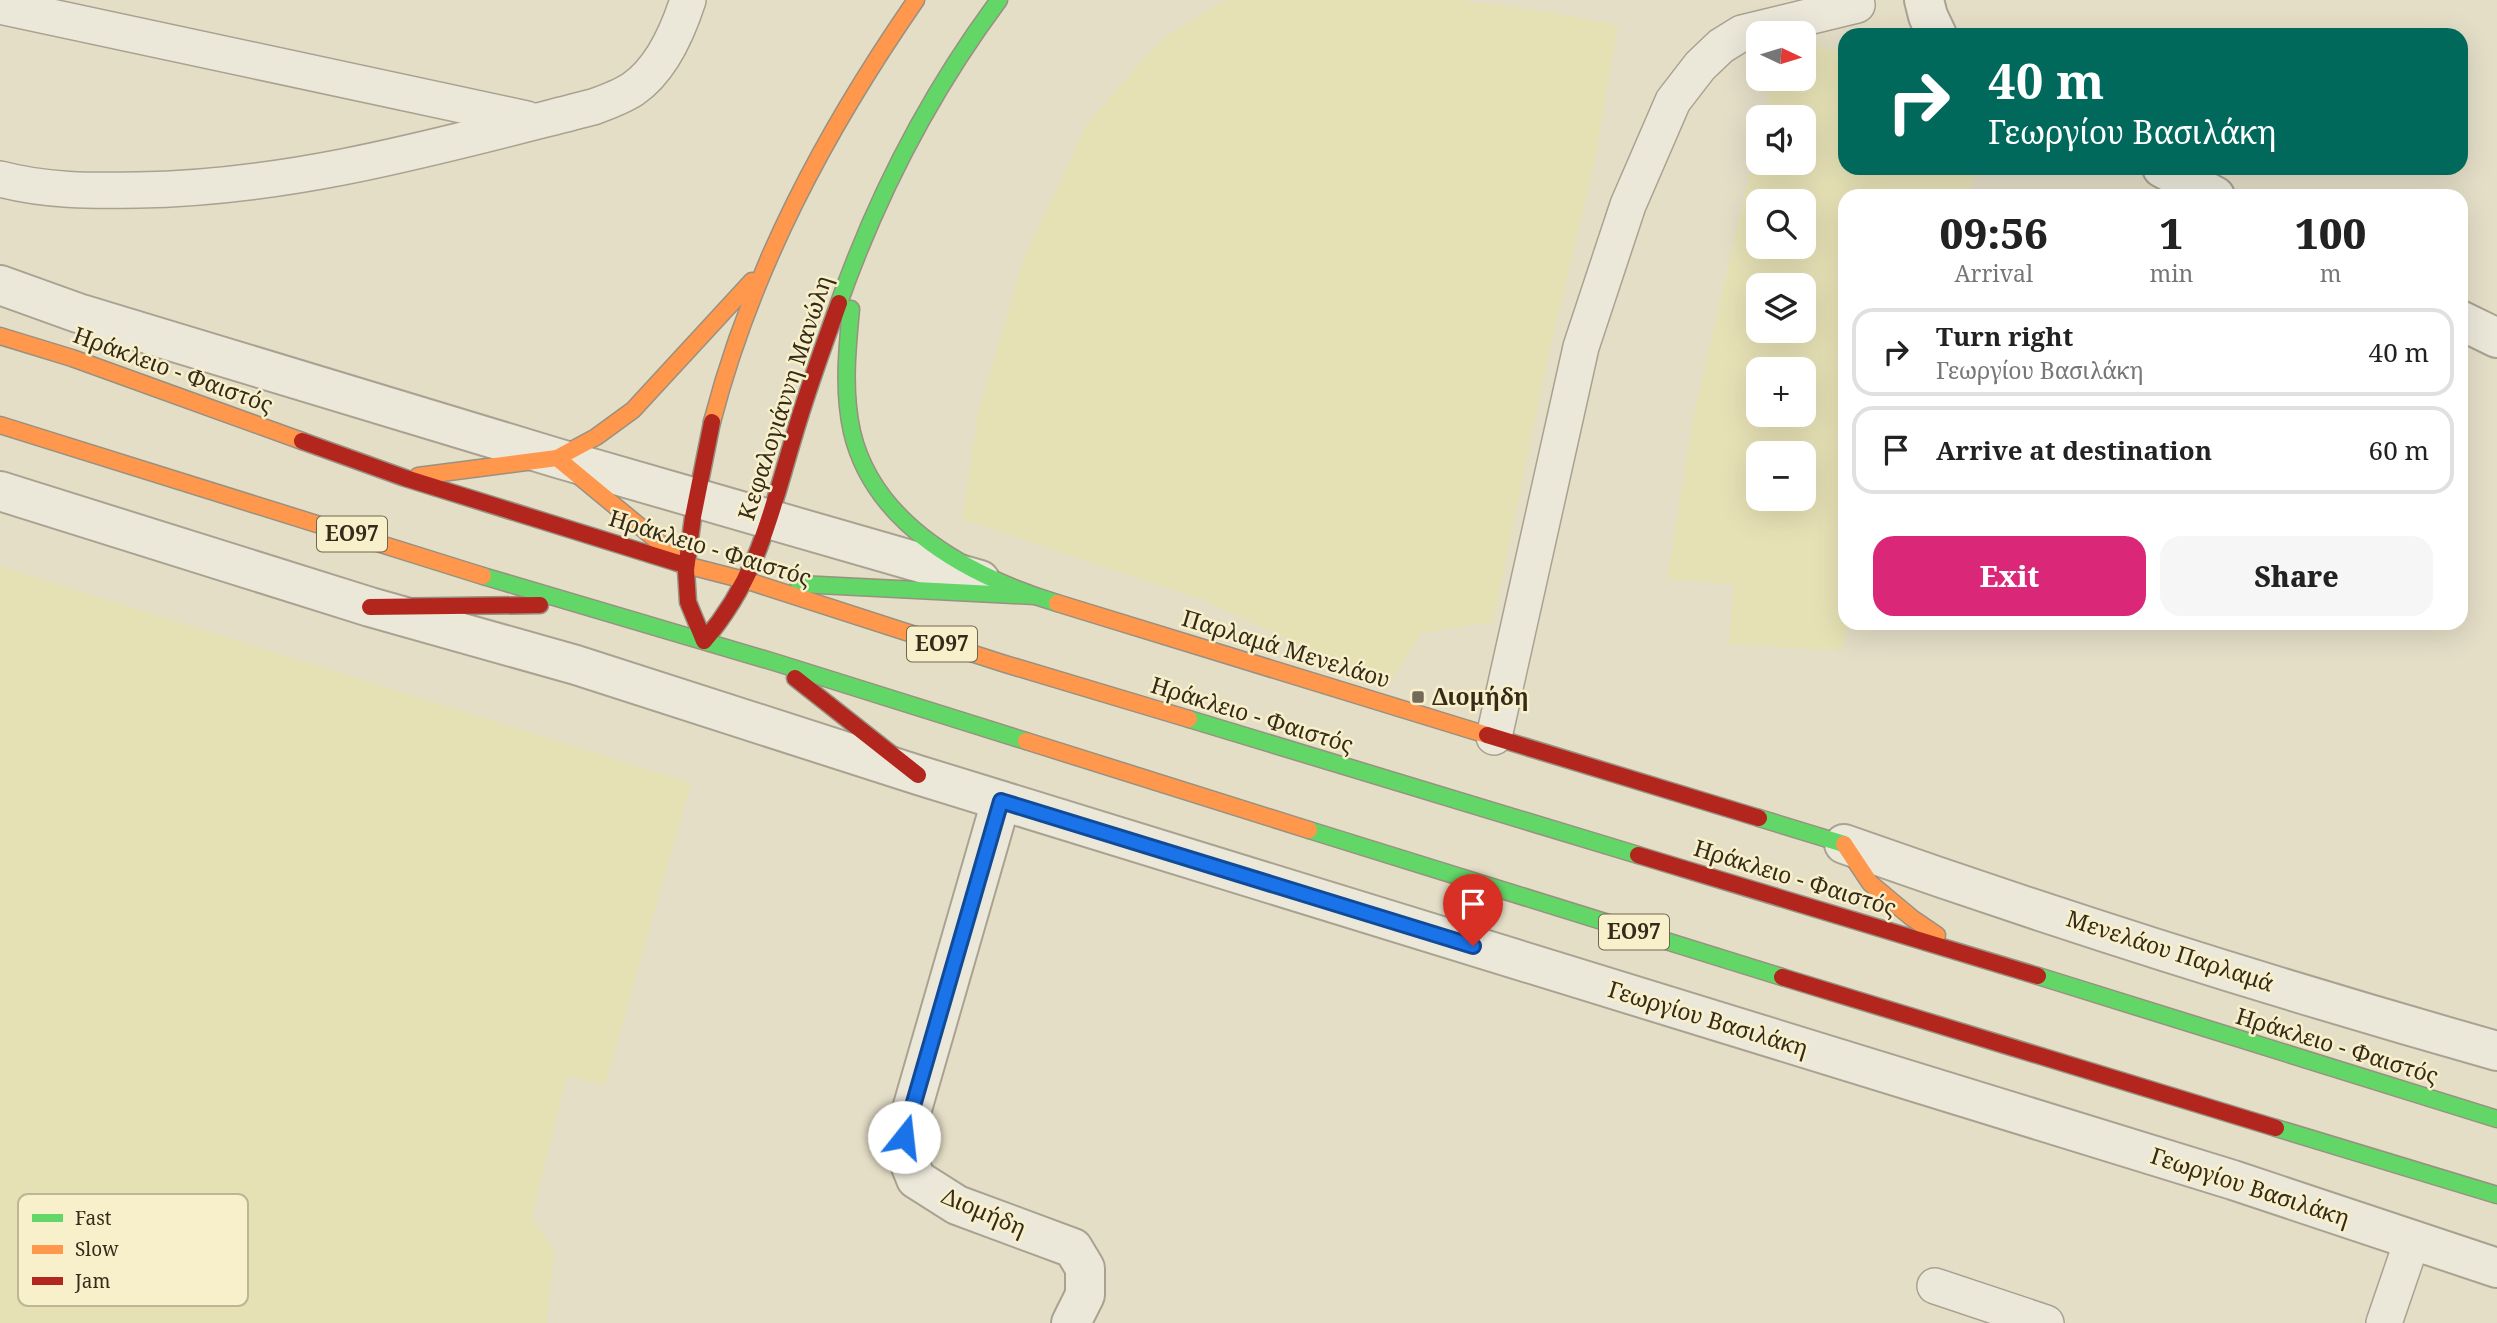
<!DOCTYPE html>
<html lang="en">
<head>
<meta charset="utf-8">
<style>
	:root { --surface:#fff; --page:#f6f6f6; --text:#222; --muted:#767676; --line:#e0e0e0; --accent:#db2777 }
	body { margin:0; font-family:"Noto Serif",serif; background:var(--page); color:var(--text); height:100vh; display:flex; flex-direction:column; font-size:26px; white-space:nowrap }
	* { box-sizing:border-box; margin:0 }
	p { font-size:23px; color:var(--muted) }
	.icon { flex:none; width:38px; height:38px; fill:none; stroke:currentColor; stroke-width:2; stroke-linecap:round; stroke-linejoin:round }
	.map { position:relative; flex:1; overflow:hidden }
	.panel { position:absolute; left:1838px; top:189px; width:630px; height:441px; display:flex; flex-direction:column; background:var(--surface); border-radius:21px; box-shadow:0 7px 28px #0002 }
	.panel>* { flex:none }
	.guide { position:absolute; left:1838px; top:28px; width:630px; height:147px; border-radius:21px; box-shadow:0 7px 28px #0002; background:#00695c; color:#fff; overflow:hidden }
	.needle { width:46px; rotate:94deg }
	.fabs { position:absolute; left:1746px; top:21px; display:grid; gap:14px }
	.fabs a { display:grid; place-items:center; width:70px; height:70px; border-radius:14px; background:var(--surface); box-shadow:0 7px 28px #0002; font-size:35px }
	.pin { position:absolute; display:grid; place-items:center; width:60px; height:60px; color:#fff; margin:-72px -30px; border-radius:50% 50% 50% 0; rotate:-45deg; box-shadow:0 0 7px #0007 }
	.pin .icon { rotate:45deg }
	.me { position:absolute; width:77px; margin:-38px; rotate:16deg; stroke-linejoin:round; filter:drop-shadow(0 0 5px #0008) }
	.turn { display:flex; align-items:center; gap:24px; height:147px; padding:0 35px; font-size:32px }
	.turn .icon { width:91px; height:91px; stroke-width:2.5 }
	.turn b { display:block; font-size:49px; line-height:60px }
	.eta { display:flex; justify-content:space-evenly; align-items:center; height:119px; text-align:center }
	.eta b { font-size:42px; font-weight:800; line-height:49px }
	.primary-button { display:flex; gap:14px; margin-top:auto; padding:14px 35px }
	.primary-button a { flex:1; height:80px; border-radius:21px; background:var(--accent); color:#fff; font-size:28px; font-weight:800; line-height:80px; text-align:center }
	.primary-button a+a { background:var(--page); color:var(--text) }
	ul { padding:0; list-style:none }
	li { display:flex; align-items:center; gap:21px; height:88px; margin:0 14px 10px; padding:0 21px; border:4px solid var(--line); border-radius:21px }
	li div { flex:1 }
	li b { display:block; font-size:26px }
	li em { font-style:normal }
	.map>svg:first-child { display:block }
	.farmland { fill:#e6e1b5; fill-rule:evenodd }
	.lines { fill:none; stroke-linecap:round; stroke-linejoin:round }
	.lane-casing { stroke:#a9a291; stroke-width:38 }
	.street-casing { stroke:#a9a291; stroke-width:42 }
	.fast-casing { stroke:#989181; stroke-width:19 }
	.slow-casing { stroke:#989181; stroke-width:19 }
	.jam-casing { stroke:#989181; stroke-width:19 }
	.lane { stroke:#ebe8da; stroke-width:35 }
	.street { stroke:#ebe8da; stroke-width:38 }
	.fast { stroke:#63d668; stroke-width:16 }
	.slow { stroke:#ff974d; stroke-width:16 }
	.jam { stroke:#b3261e; stroke-width:16 }
	.route-casing { stroke:#114b97; stroke-width:18 }
	.route { stroke:#1a73e8; stroke-width:12 }
	.poi-dot { fill:#736a57; stroke:#f8f0ca; stroke-width:2.5 }
	.labels { text-anchor:middle; stroke-width:5; stroke-linejoin:round; paint-order:stroke }
	.shield { fill:#f8f0ca; stroke:#70664f; stroke-width:2 }
	.shield-label { font-size:21px; font-weight:bold; fill:#362b1a }
	.street-label { font-size:23px; fill:#362b1a; stroke:#f8f0ca }
	.poi-label { font-size:23px; font-weight:bold; fill:#362b1a; stroke:#f8f0ca; text-anchor:start }
	.key { fill:#f8f0ca; stroke:#beb595; stroke-width:2 }
	.key-label { font-size:19px; fill:#362b1a }
</style>
</head>
<body>
<div class="map">
<svg width="2497" height="1323" viewBox="0 0 2497 1323">
	<rect width="100%" height="100%" fill="#e4dec7"/>
	<!-- farmland -->
	<g class="farmland">
		<path d="M1226,0H1459L1555,13L1618,25L1594,165L1545,371L1493,622L1421,633L1392,680L1346,667L1203,600L962,519L978,414L1024,258L1088,122L1163,38Z"/>
		<path d="M1804,42L1844,53V168H1977L1969,196H1844V623H1850L1842,651L1729,644L1734,585L1667,579L1693,419L1759,132V163H1804V117H1763L1773,79H1804ZM1759,201H1804V247H1759ZM1759,285H1804V331H1759ZM1759,369H1804V415H1759ZM1759,453H1804V499H1759Z"/>
		<path d="M0,566L691,783L605,1085L567,1076L532,1217L554,1251L547,1323H0Z"/>
	</g>
	<g class="lines">
		<defs>
			<g id="lane">
				<path d="M0,6L527,119"/>
				<path d="M0,179C45,191 91,191 138,190C293,188 443,145 593,107C607,102 621,97 633,89C661,70 678,31 688,0"/>
				<path d="M1494,737L1581,347L1628,205L1673,101L1700,66L1721,46L1742,33L1857,5"/>
				<path d="M1935,1286L2046,1323"/>
				<path d="M2384,1323L2412,1241"/>
			</g>
			<g id="street">
				<path d="M1924,0L1928,16L1937,35"/>
				<path d="M2162,168L2215,196"/>
				<path d="M0,285L78,313L557,458L980,580"/>
				<path d="M2460,320L2497,338"/>
				<path d="M0,491L370,607L576,665L918,775L2233,1180L2497,1268"/>
				<path d="M1001,801L904,1137L906,1154L916,1179L957,1205L1073,1248L1085,1268V1295L1071,1323"/>
				<path d="M1844,844C2059,920 2278,989 2497,1051"/>
			</g>
			<g id="fast">
				<path d="M839,303C878,193 929,94 999,0"/>
				<path d="M851,309C847,350 843,392 852,432C874,526 972,577 1057,603"/>
				<path d="M483,576L774,662L1026,741"/>
				<path d="M799,584L1035,596"/>
				<path d="M1189,719L1638,855"/>
				<path d="M1759,818L1844,844"/>
				<path d="M1309,830L1782,977"/>
				<path d="M2038,976L2497,1119"/>
				<path d="M2276,1128L2497,1195"/>
			</g>
			<g id="slow">
				<path d="M0,336L72,358L302,441"/>
				<path d="M712,422C752,268 826,130 916,0"/>
				<path d="M0,425L483,576"/>
				<path d="M557,458L596,437L633,410L752,281"/>
				<path d="M418,476L557,458L672,553"/>
				<path d="M678,563L748,581L1002,663L1189,719"/>
				<path d="M1057,603L1487,735"/>
				<path d="M1026,741L1309,830"/>
				<path d="M1844,844L1870,883L1912,918L1937,935"/>
			</g>
			<g id="jam">
				<path d="M712,422L693,517L686,570L688,602L704,641C759,576 770,515 794,436C807,391 823,347 839,303"/>
				<path d="M302,441L405,478L678,563"/>
				<path d="M370,607L540,605"/>
				<path d="M795,678L918,775"/>
				<path d="M1487,735L1759,818"/>
				<path d="M1638,855L2038,976"/>
				<path d="M1782,977L2276,1128"/>
			</g>
		</defs>
		<!-- lane casing -->
		<use href="#lane" class="lane-casing"/>
		<!-- street casing -->
		<use href="#street" class="street-casing"/>
		<!-- fast casing -->
		<use href="#fast" class="fast-casing"/>
		<!-- slow casing -->
		<use href="#slow" class="slow-casing"/>
		<!-- jam casing -->
		<use href="#jam" class="jam-casing"/>
		<!-- lane -->
		<use href="#lane" class="lane"/>
		<!-- street -->
		<use href="#street" class="street"/>
		<!-- fast -->
		<use href="#fast" class="fast"/>
		<!-- slow -->
		<use href="#slow" class="slow"/>
		<!-- jam -->
		<use href="#jam" class="jam"/>
	</g>
	<g class="lines">
		<defs>
			<path id="route" d="M904,1137L1001,801L1473,946"/>
		</defs>
		<!-- route casing -->
		<use href="#route" class="route-casing"/>
		<!-- route -->
		<use href="#route" class="route"/>
	</g>
	<!-- markers -->
	<rect class="poi-dot" x="1411" y="690" width="14" height="14" rx="3.5"/>
	<g class="labels">
		<!-- shield labels -->
		<g class="shield">
			<rect x="317" y="516.5" width="70" height="35" rx="5"/>
			<rect x="907" y="626.5" width="70" height="35" rx="5"/>
			<rect x="1599" y="914.5" width="70" height="35" rx="5"/>
		</g>
		<g class="shield-label">
			<text x="352" y="541">ΕΟ97</text>
			<text x="942" y="651">ΕΟ97</text>
			<text x="1634" y="939">ΕΟ97</text>
		</g>
		<!-- street labels -->
		<g class="street-label">
			<text transform="translate(173 370) rotate(20)" y="8">Ηράκλειο - Φαιστός</text>
			<text transform="translate(785 398) rotate(-72)" y="8">Κεφαλογιάννη Μανώλη</text>
			<text transform="translate(710 548) rotate(17)" y="8">Ηράκλειο - Φαιστός</text>
			<text transform="translate(1286 649) rotate(17)" y="8">Παρλαμά Μενελάου</text>
			<text transform="translate(1252 715) rotate(17)" y="8">Ηράκλειο - Φαιστός</text>
			<text transform="translate(1795 878) rotate(17)" y="8">Ηράκλειο - Φαιστός</text>
			<text transform="translate(2170 951) rotate(18)" y="8">Μενελάου Παρλαμά</text>
			<text transform="translate(1708 1019) rotate(17)" y="8">Γεωργίου Βασιλάκη</text>
			<text transform="translate(2337 1046) rotate(17)" y="8">Ηράκλειο - Φαιστός</text>
			<text transform="translate(2250 1187) rotate(18)" y="8">Γεωργίου Βασιλάκη</text>
			<text transform="translate(984 1212) rotate(23)" y="8">Διομήδη</text>
		</g>
		<!-- poi labels -->
		<g class="poi-label">
			<text x="1432" y="705">Διομήδη</text>
		</g>
	</g>
	<!-- legend -->
	<rect x="18" y="1194" width="230" height="112" rx="10" class="key"/>
	<rect x="32" y="1214" width="31" height="8" fill="#63d668"/>
	<rect x="32" y="1245" width="31" height="9" fill="#ff974d"/>
	<rect x="32" y="1277" width="31" height="8" fill="#b3261e"/>
	<g class="key-label">
		<text x="75" y="1225">Fast</text>
		<text x="75" y="1256">Slow</text>
		<text x="75" y="1288">Jam</text>
	</g>
</svg>
<div class="fabs">
<a><svg class="needle" viewBox="-14 -14 28 28"><path d="M0-13l5 13h-10z" fill="#e53935"/><path d="M0 13l5-13h-10z" fill="#767676"/></svg></a>
<a><svg class="icon" aria-label="sound" viewBox="0 0 24 24"><path d="M4 9h4l5-4v14l-5-4H4zM17 9q2 3 0 6"/></svg></a>
<a><svg class="icon" aria-label="search" viewBox="0 0 24 24"><circle cx="10" cy="10" r="6"/><path d="M15 15l6 6"/></svg></a>
<a><svg class="icon" aria-label="layers" viewBox="0 0 24 24"><path d="M12 4l9 5-9 5-9-5zM3 14l9 5 9-5"/></svg></a>
<a>+</a>
<a>−</a>
</div>
<div class="pin" style="left:1473px;top:946px;background:#d93025"><svg class="icon" aria-label="arrive" viewBox="0 0 24 24"><path d="M6 21V4h12l-3 4 3 4H6"/></svg></div>
<svg class="me" style="left:904px;top:1137px" viewBox="-20 -20 40 40"><circle r="19" fill="#fff"/><path d="M0-13L10 11 0 6-10 11z" fill="#1a73e8"/></svg>
<div class="guide">
<div class="turn"><svg class="icon" aria-label="right" viewBox="0 0 24 24"><path d="M7 20v-9h11M14 6l5 5-5 5"/></svg><div><b>40 m</b>Γεωργίου Βασιλάκη</div></div>
</div>
<section class="panel">
<div class="eta">
<div><b>09:56</b><p>Arrival</p></div>
<div><b>1</b><p>min</p></div>
<div><b>100</b><p>m</p></div>
</div>
<ul>
<li><svg class="icon" aria-label="right" viewBox="0 0 24 24"><path d="M7 20v-9h11M14 6l5 5-5 5"/></svg><div><b>Turn right</b><p>Γεωργίου Βασιλάκη</p></div><em>40 m</em></li>
<li><svg class="icon" aria-label="arrive" viewBox="0 0 24 24"><path d="M6 21V4h12l-3 4 3 4H6"/></svg><div><b>Arrive at destination</b></div><em>60 m</em></li>
</ul>
<div class="primary-button"><a>Exit</a><a>Share</a></div>
</section>
</div>
</body>
</html>
